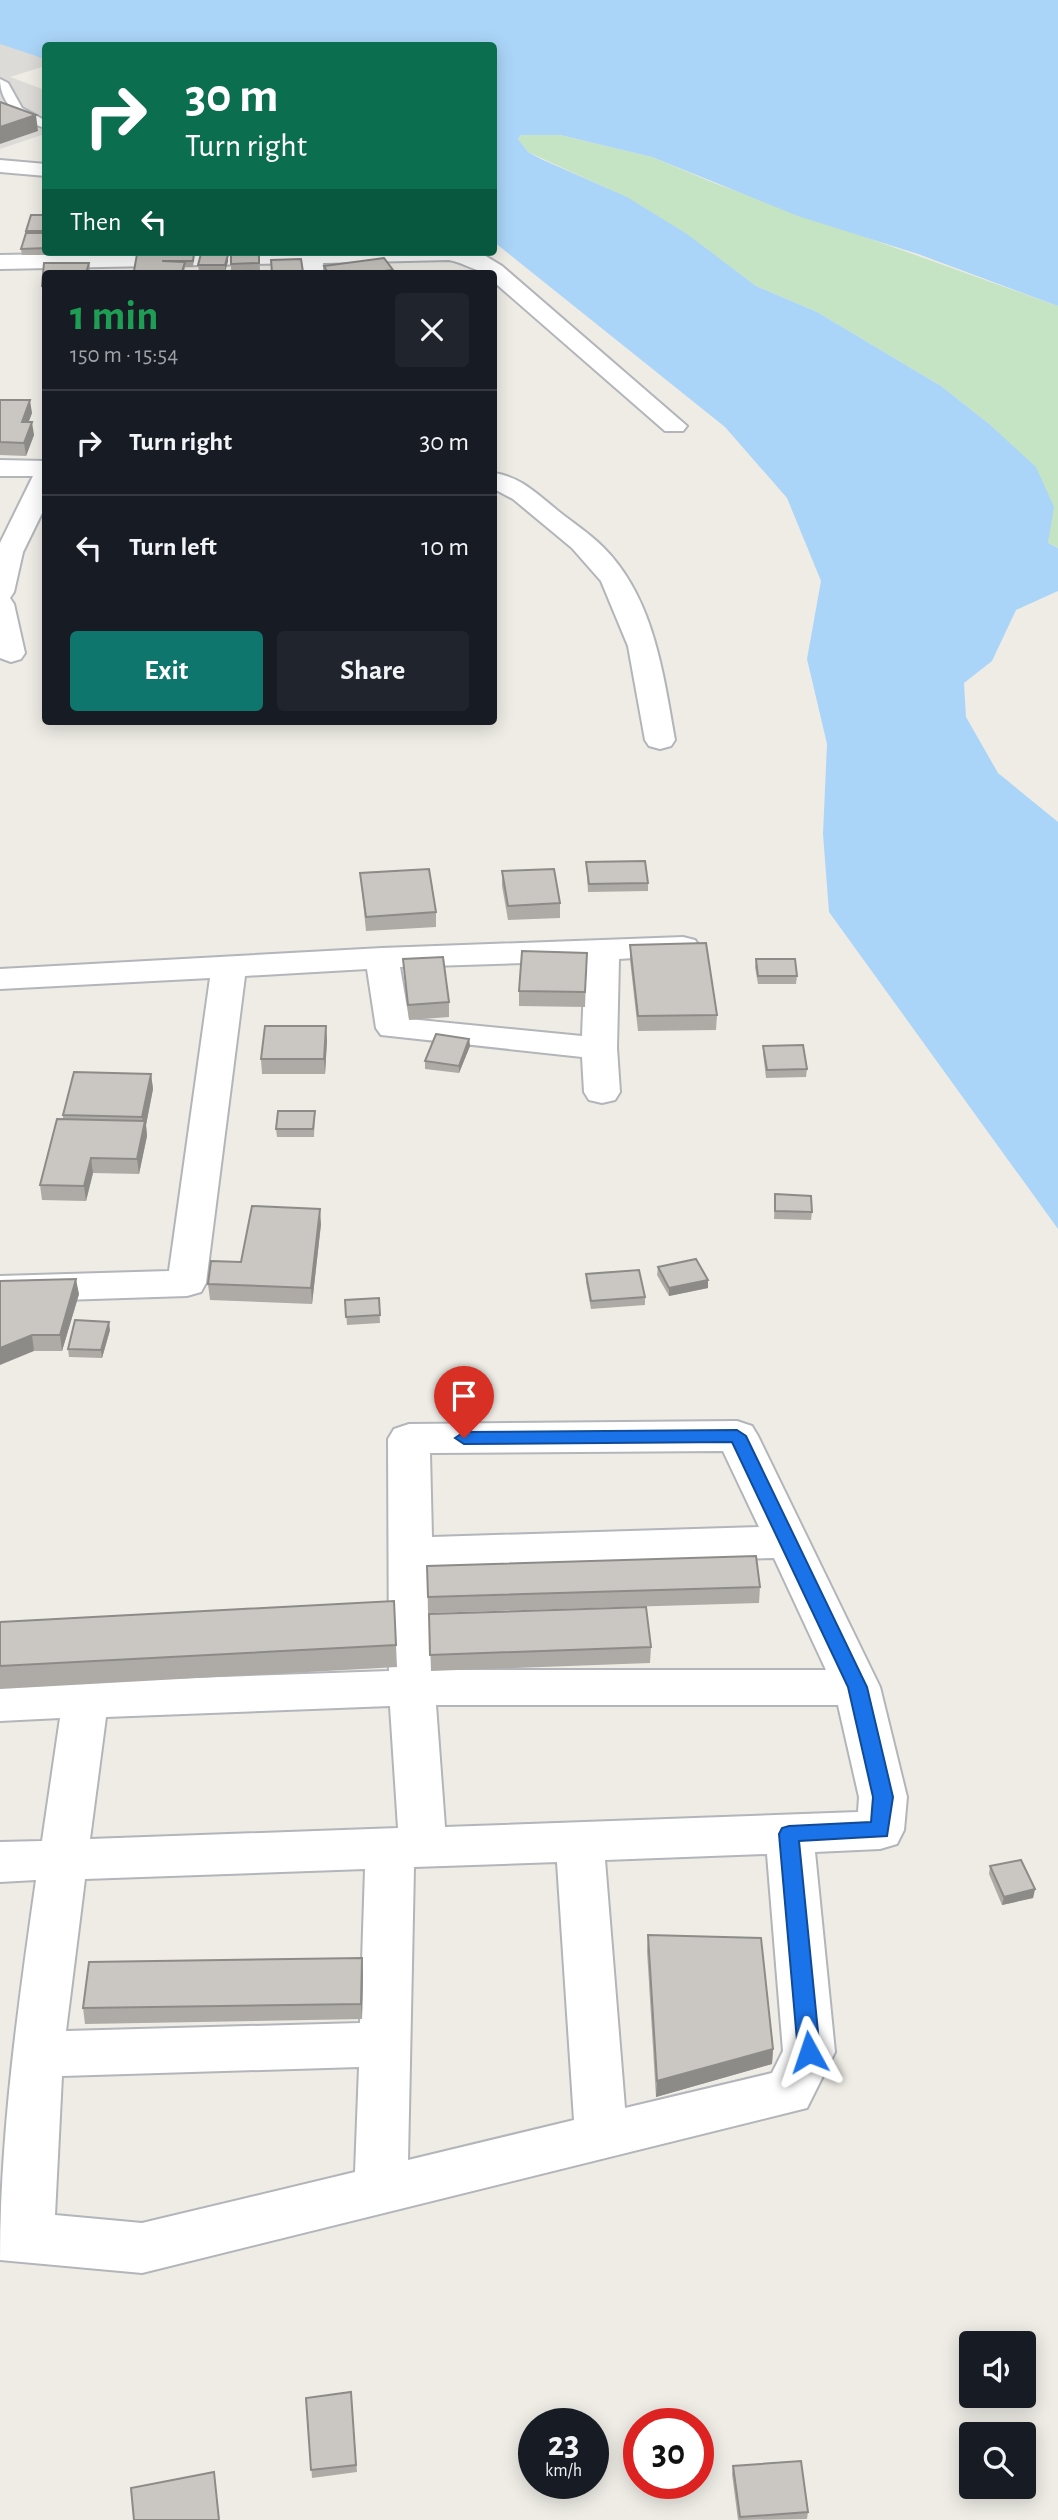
<!DOCTYPE html>
<html lang="en">
<head>
<meta charset="utf-8">
<style>
	:root { --surface:#171b24; --page:#20242c; --text:#f1f3f6; --muted:#9ea1a6; --line:#363941; --accent:#0f766e }
	body { margin:0; font-family:"Alegreya Sans",sans-serif; background:var(--page); color:var(--text); height:100vh; display:flex; flex-direction:column; font-size:26px; white-space:nowrap }
	* { box-sizing:border-box; margin:0 }
	p { font-size:23px; color:var(--muted) }
	.icon { flex:none; width:38px; height:38px; fill:none; stroke:currentColor; stroke-width:2; stroke-linecap:round; stroke-linejoin:round }
	.map { position:relative; flex:1; overflow:hidden }
	.panel { position:absolute; left:42px; top:270px; width:455px; height:455px; display:flex; flex-direction:column; background:var(--surface); border-radius:7px; box-shadow:0 4px 18px #0003 }
	.panel>* { flex:none }
	.guide { position:absolute; left:42px; top:42px; width:455px; height:214px; border-radius:7px; box-shadow:0 4px 18px #0003; background:#0b6e4f; color:#fff; overflow:hidden }
	.tools { position:absolute; left:959px; top:2331px; display:grid; gap:14px }
	.tools a { display:grid; place-items:center; width:77px; height:77px; border-radius:7px; background:var(--surface); box-shadow:0 4px 18px #0003; font-size:35px }
	.speed { position:absolute; left:518px; top:2408px; display:flex; gap:14px; font-size:35px; font-weight:700; text-align:center }
	.speed>* { display:grid; place-content:center; width:91px; height:91px; border-radius:50%; background:var(--surface); box-shadow:0 4px 18px #0003; line-height:1 }
	.speed small { font-size:18px; font-weight:400 }
	.speed .limit { border:10px solid #d22; background:#fff; color:#111 }
	.pin { position:absolute; display:grid; place-items:center; width:60px; height:60px; color:#fff; margin:-72px -30px; border-radius:50% 50% 50% 0; rotate:-45deg; box-shadow:0 0 7px #0007 }
	.pin .icon { rotate:45deg }
	.me { position:absolute; width:77px; margin:-38px; rotate:355deg; stroke-linejoin:round; filter:drop-shadow(0 0 5px #0008) }
	.turn { display:flex; align-items:center; gap:24px; height:147px; padding:0 28px; font-size:32px }
	.turn .icon { width:91px; height:91px; stroke-width:2.5 }
	.turn b { display:block; font-size:49px; line-height:60px }
	.then { display:flex; align-items:center; height:66px; padding:0 28px; background:#0003; gap:14px; font-size:26px }
	.round { display:grid; place-items:center; flex:none; width:74px; height:74px; border-radius:7px; background:var(--page) }
	.head { display:flex; align-items:center; justify-content:space-between; height:119px; padding:0 28px }
	h1 { font-size:42px; font-weight:700; line-height:52px; color:#1e9e55 }
	.primary-button { display:flex; gap:14px; margin-top:auto; padding:14px 28px }
	.primary-button a { flex:1; height:80px; border-radius:7px; background:var(--accent); color:#fff; font-size:28px; font-weight:700; line-height:80px; text-align:center }
	.primary-button a+a { background:var(--page); color:var(--text) }
	ul { padding:0; list-style:none }
	li { display:flex; align-items:center; gap:21px; height:105px; padding:0 28px; border-top:2px solid var(--line) }
	li div { flex:1 }
	li b { display:block; font-size:26px }
	li em { font-style:normal }
	.map>svg:first-child { display:block }
	.industrial { fill:#dddbd7 }
	.green { fill:#c4e4c4 }
	.water { fill:#abd5f8 }
	.lines { fill:none; stroke-linecap:round; stroke-linejoin:round }
	.lane-casing { stroke:#b2b5b9; stroke-width:4 }
	.street-casing { stroke:#b2b5b9; stroke-width:4 }
	.lane { fill:#fff; fill-rule:evenodd }
	.street { fill:#fff; fill-rule:evenodd }
	.wall { fill:#aeaba7 }
	.shaded-wall { fill:#8d8b88 }
	.building { fill:#cac7c2; stroke:#8d8b88; stroke-width:2 }
	.route { fill:#1a73e8; stroke:#114b97; stroke-width:2 }
</style>
</head>
<body>
<div class="map">
<svg width="1058" height="2520" viewBox="0 0 1058 2520">
	<rect width="100%" height="100%" fill="#eeece5"/>
	<!-- industrial -->
	<path class="industrial" d="M0,36L46,52L45,66L10,77L45,90V134L0,149Z"/>
	<!-- green -->
	<path class="green" d="M521,135H560L652,157L714,183L1058,306V548L1048,543L1049,535L988,423L941,386L817,312L756,286L686,234L626,197L528,152L518,139Z"/>
	<!-- water -->
	<path class="water" d="M0,0H1058V306L918,254L798,216L652,157L560,135H521L518,139L528,152L541,159L627,197L687,234L756,286L817,312L941,386L988,423L1036,467L1054,507L1048,543L1058,548V591L1016,610L992,661L964,683L966,717L998,773L1058,822V1229L829,912L823,834L827,744L807,659L821,581L787,498L725,427L494,242V46H46L45,59L0,44Z"/>
	<g class="lines">
		<defs>
			<path id="lane" d="M0,79L8,83L22,108L46,121V128C22,122 0,105 0,79Z"/>
			<g id="street">
				<path d="M0,160L46,164V176L0,172Z"/>
				<path d="M167,252H479L502,266L687,426L683,431H665L494,282V273C477,273 465,263 449,260L323,263V273H301L300,263L0,269V255Z"/>
				<path d="M0,460L46,461V505L23,552L14,592L10,598L14,604L25,653L21,659L11,662L0,658V543L33,476H0Z"/>
				<path d="M494,473C521,477 537,494 557,510C573,523 589,533 603,547C654,598 663,673 675,740L671,746L660,749L649,746L645,740L628,646L601,581L572,548L513,499L494,489Z"/>
				<path d="M683,937L695,940L700,947L695,954L619,959L617,1048L620,1092L615,1100L602,1103L589,1100L584,1092L582,1057L381,1035L376,1028L367,969L245,976L206,1283L201,1292L187,1296L0,1302V1276L169,1271L210,978L0,989V969L382,948ZM585,961L582,1036L409,1019L400,967Z"/>
				<path d="M737,1421L752,1426L758,1436L880,1687L907,1797L904,1830L897,1844L880,1849L815,1852L835,2052L807,2108L142,2273L0,2260C0,2135 18,2006 36,1880L0,1882V1842L42,1841L60,1718L0,1721V1685L389,1671L388,1439L394,1429L409,1424ZM723,1451L759,1527L432,1537L430,1453ZM774,1558L826,1670H434L432,1568ZM436,1705H838L859,1797L858,1812L445,1827ZM390,1706L398,1828L90,1839L106,1717ZM767,1854L783,2051L772,2073L625,2108L605,1860ZM557,1862L574,2120L408,2160L414,1867ZM365,1869L360,2023L66,2031L85,1879ZM359,2067L355,2172L142,2223L55,2215L62,2076Z"/>
			</g>
		</defs>
		<!-- lane casing -->
		<use href="#lane" class="lane-casing"/>
		<!-- street casing -->
		<use href="#street" class="street-casing"/>
		<!-- lane -->
		<use href="#lane" class="lane"/>
		<!-- street -->
		<use href="#street" class="street"/>
	</g>
	<!-- wall -->
	<g class="wall">
		<path d="M46,215V252H64L63,255H22L21,249L26,231Z"/>
		<rect x="67" y="252" width="38" height="2"/>
		<path d="M137,254L194,260L193,267H185L184,273H134Z"/>
		<path d="M259,254L260,270H231V264Z"/>
		<path d="M228,255V261L225,272H199L198,265Z"/>
		<path d="M44,263H89L90,269L89,273H46V292H42V286Z"/>
		<path d="M0,400L32,413L28,422L34,435L26,456L0,455Z"/>
		<path d="M586,862L648,883V891L588,892Z"/>
		<path d="M502,871L560,903V918L508,920L502,886Z"/>
		<path d="M360,873L436,912V927L366,931Z"/>
		<path d="M630,945L717,1015L716,1030L638,1031L630,960Z"/>
		<path d="M587,953L585,1007L519,1006V991Z"/>
		<path d="M403,959L449,1002V1017L409,1020Z"/>
		<path d="M756,959L797,976L796,984H758L755,967Z"/>
		<path d="M326,1026L327,1041L325,1074H262L261,1059Z"/>
		<path d="M469,1039L470,1046L459,1073L425,1069V1061Z"/>
		<path d="M763,1046L807,1069L806,1077L766,1078L763,1053Z"/>
		<path d="M151,1074L153,1089L146,1125L147,1136L139,1174L93,1173L86,1201L42,1200L40,1185L63,1119V1115Z"/>
		<path d="M315,1111L314,1137H277L276,1129Z"/>
		<path d="M775,1194L812,1212L811,1220L774,1219Z"/>
		<path d="M321,1224L312,1304L210,1300L208,1284Z"/>
		<path d="M658,1267L708,1280V1288L669,1296L657,1275Z"/>
		<path d="M586,1274L645,1297V1305L591,1309L586,1282Z"/>
		<path d="M0,1281L79,1294L62,1351H34Z"/>
		<path d="M379,1298L380,1323L347,1325L345,1300Z"/>
		<path d="M110,1330L102,1358L69,1357L68,1349Z"/>
		<path d="M427,1566L760,1587L759,1603L428,1613Z"/>
		<path d="M394,1601L397,1667L0,1689V1622Z"/>
		<path d="M429,1614L651,1647L650,1663L431,1671Z"/>
		<path d="M990,1866L1035,1889L1033,1898L1002,1905L989,1874Z"/>
		<path d="M648,1935L773,2049L772,2064L656,2097L647,1951Z"/>
		<path d="M362,1958L363,1974L362,2019L85,2024L83,2008Z"/>
		<path d="M351,2392L357,2472L312,2478L306,2398Z"/>
		<path d="M733,2466L808,2512L807,2519L738,2520L732,2474Z"/>
	</g>
	<!-- shaded-wall -->
	<g class="shaded-wall">
		<path d="M36,115L38,131L0,144V127Z"/>
		<path d="M228,255V261L225,272V265Z"/>
		<path d="M393,270V273H367Z"/>
		<path d="M30,400L32,413L24,435L22,422Z"/>
		<path d="M32,422L34,435L26,456L24,443Z"/>
		<path d="M326,1026L327,1041L325,1074L324,1059Z"/>
		<path d="M469,1039L470,1046L459,1073V1066Z"/>
		<path d="M151,1074L153,1089L146,1125L147,1136L139,1174L137,1159L144,1128L142,1117Z"/>
		<path d="M91,1158L93,1173L86,1201L84,1186Z"/>
		<path d="M320,1209L321,1224L312,1304L311,1288Z"/>
		<path d="M76,1279L79,1294L62,1351L60,1335Z"/>
		<path d="M708,1280V1288L669,1296V1288Z"/>
		<path d="M109,1322L110,1330L102,1358L101,1350Z"/>
		<path d="M32,1335L34,1351L0,1365V1348Z"/>
		<path d="M1035,1889L1033,1898L1002,1905L1004,1897Z"/>
		<path d="M362,1958L363,1974L362,2019L361,2004Z"/>
		<path d="M773,2049L772,2064L656,2097L657,2081Z"/>
	</g>
	<!-- building -->
	<g class="building">
		<path d="M0,102L36,115L0,127Z"/>
		<path d="M31,215H46V231H26Z"/>
		<path d="M26,233H46V248L21,249Z"/>
		<path d="M137,254H194L193,261H162L185,262L182,272L134,271Z"/>
		<path d="M201,254L228,255L225,265H198Z"/>
		<path d="M259,254V263L231,264V255Z"/>
		<path d="M384,258L393,270L367,273H328L324,266Z"/>
		<path d="M301,259L303,272L272,273L271,260Z"/>
		<path d="M44,263H89L86,273H46V286H42Z"/>
		<path d="M0,400H30L22,422H32L24,443L0,442Z"/>
		<path d="M645,861L648,883L589,884L586,862Z"/>
		<path d="M429,869L436,912L366,917L360,873Z"/>
		<path d="M554,869L560,903L508,906L502,871Z"/>
		<path d="M706,943L717,1015L638,1016L630,945Z"/>
		<path d="M522,951L587,953L585,992L519,991Z"/>
		<path d="M443,957L449,1002L408,1005L403,959Z"/>
		<path d="M756,959H795L797,976H758Z"/>
		<path d="M265,1026H326L324,1059H261Z"/>
		<path d="M436,1034L469,1039L459,1066L425,1061Z"/>
		<path d="M803,1045L807,1069L767,1070L763,1046Z"/>
		<path d="M74,1072L151,1074L142,1117L63,1115Z"/>
		<path d="M278,1111H315L313,1129H276Z"/>
		<path d="M57,1119L145,1121L137,1159L91,1158L84,1186L40,1185Z"/>
		<path d="M775,1194L811,1196L812,1212L775,1211Z"/>
		<path d="M252,1206L320,1209L311,1288L208,1284L211,1261L241,1262Z"/>
		<path d="M696,1259L708,1280L669,1288L658,1267Z"/>
		<path d="M639,1270L645,1297L591,1301L586,1274Z"/>
		<path d="M76,1279L60,1335H32L0,1348V1281Z"/>
		<path d="M379,1298L380,1315L346,1317L345,1300Z"/>
		<path d="M75,1320L109,1322L101,1350L68,1349Z"/>
		<path d="M756,1556L760,1587L428,1597L427,1566Z"/>
		<path d="M394,1601L396,1645L0,1666V1622Z"/>
		<path d="M646,1607L651,1647L430,1655L429,1614Z"/>
		<path d="M1021,1860L1035,1889L1004,1897L990,1866Z"/>
		<path d="M648,1935L761,1938L773,2049L657,2081Z"/>
		<path d="M362,1958L361,2004L83,2008L89,1962Z"/>
		<path d="M351,2392L356,2465L311,2470L306,2398Z"/>
		<path d="M801,2461L808,2512L740,2517L733,2466Z"/>
		<path d="M214,2472L219,2520H134L131,2488Z"/>
	</g>
	<!-- route -->
	<path class="route" d="M737,1430L746,1436L867,1687L893,1797L887,1836L799,1841L820,2052L816,2058L809,2061L802,2058L798,2052L779,1834L782,1828L789,1826L871,1822L873,1797L848,1687L732,1442L464,1444L455,1438L464,1432Z"/>
</svg>
<div class="tools">
<a><svg class="icon" aria-label="sound" viewBox="0 0 24 24"><path d="M4 9h4l5-4v14l-5-4H4zM17 9q2 3 0 6"/></svg></a>
<a><svg class="icon" aria-label="search" viewBox="0 0 24 24"><circle cx="10" cy="10" r="6"/><path d="M15 15l6 6"/></svg></a>
</div>
<div class="speed"><div>23<small>km/h</small></div><div class="limit">30</div></div>
<div class="pin" style="left:464px;top:1438px;background:#d93025"><svg class="icon" aria-label="arrive" viewBox="0 0 24 24"><path d="M6 21V4h12l-3 4 3 4H6"/></svg></div>
<svg class="me" style="left:809px;top:2052px" viewBox="-20 -20 40 40"><path d="M0-17L14 15 0 8-14 15z" fill="#1a73e8" stroke="#fff" stroke-width="4"/></svg>
<div class="guide">
<div class="turn"><svg class="icon" aria-label="right" viewBox="0 0 24 24"><path d="M7 20v-9h11M14 6l5 5-5 5"/></svg><div><b>30 m</b>Turn right</div></div>
<div class="then">Then<svg class="icon" aria-label="left" viewBox="0 0 24 24"><path d="M17 20v-9H6M10 6l-5 5 5 5"/></svg></div>
</div>
<section class="panel">
<div class="head"><div><h1>1 min</h1><p>150 m · 15:54</p></div><a class="round"><svg class="icon" aria-label="close" viewBox="0 0 24 24"><path d="M6 6l12 12M18 6L6 18"/></svg></a></div>
<ul>
<li><svg class="icon" aria-label="right" viewBox="0 0 24 24"><path d="M7 20v-9h11M14 6l5 5-5 5"/></svg><div><b>Turn right</b></div><em>30 m</em></li>
<li><svg class="icon" aria-label="left" viewBox="0 0 24 24"><path d="M17 20v-9H6M10 6l-5 5 5 5"/></svg><div><b>Turn left</b></div><em>10 m</em></li>
</ul>
<div class="primary-button"><a>Exit</a><a>Share</a></div>
</section>
</div>
</body>
</html>
